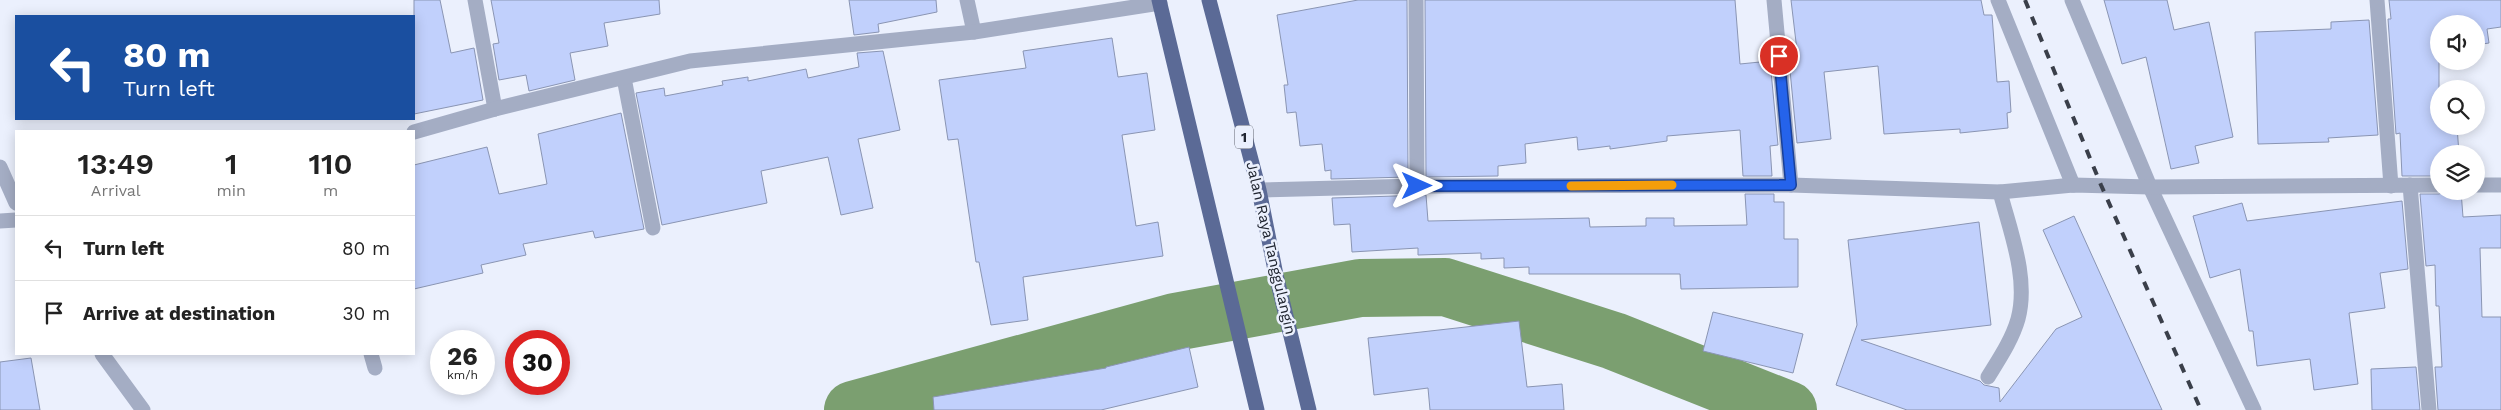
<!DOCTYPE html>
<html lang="en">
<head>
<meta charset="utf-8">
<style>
	:root { --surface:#fff; --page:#f2f2f2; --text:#222; --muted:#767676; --line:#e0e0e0 }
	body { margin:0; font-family:"Work Sans",sans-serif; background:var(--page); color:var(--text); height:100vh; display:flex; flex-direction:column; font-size:19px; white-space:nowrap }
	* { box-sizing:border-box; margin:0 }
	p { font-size:16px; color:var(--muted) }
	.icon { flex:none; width:28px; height:28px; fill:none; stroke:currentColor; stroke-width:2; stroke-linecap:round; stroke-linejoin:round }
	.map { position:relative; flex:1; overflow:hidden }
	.drawer { position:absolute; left:15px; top:130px; width:400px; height:225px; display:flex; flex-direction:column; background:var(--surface); border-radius:0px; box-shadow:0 2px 12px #0003 }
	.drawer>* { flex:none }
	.guide { position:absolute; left:15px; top:15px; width:400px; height:105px; border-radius:0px; box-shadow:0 2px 12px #0003; background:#1a4fa0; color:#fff; overflow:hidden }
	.controls { position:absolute; left:2430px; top:15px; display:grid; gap:10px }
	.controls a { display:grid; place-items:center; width:55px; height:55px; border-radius:50%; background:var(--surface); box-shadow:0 2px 12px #0003; font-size:25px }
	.speed { position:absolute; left:430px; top:330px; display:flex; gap:10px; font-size:25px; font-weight:700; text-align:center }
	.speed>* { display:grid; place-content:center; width:65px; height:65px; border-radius:50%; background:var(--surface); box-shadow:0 2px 12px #0003; line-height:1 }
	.speed small { font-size:12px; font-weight:400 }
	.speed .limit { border:8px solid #d22; background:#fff; color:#111 }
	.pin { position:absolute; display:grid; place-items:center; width:42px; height:42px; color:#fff; margin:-21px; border:2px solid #fff; border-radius:50%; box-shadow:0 1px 5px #0007 }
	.me { position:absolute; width:55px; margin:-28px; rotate:90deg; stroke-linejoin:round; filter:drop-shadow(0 0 4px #0008) }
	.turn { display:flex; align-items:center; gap:18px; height:105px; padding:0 25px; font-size:22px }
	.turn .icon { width:65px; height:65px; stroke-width:2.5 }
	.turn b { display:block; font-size:35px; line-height:42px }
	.eta { display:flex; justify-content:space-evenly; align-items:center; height:85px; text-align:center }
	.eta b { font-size:30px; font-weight:600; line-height:35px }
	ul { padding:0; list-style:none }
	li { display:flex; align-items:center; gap:15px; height:65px; padding:0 25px; border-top:1px solid var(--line) }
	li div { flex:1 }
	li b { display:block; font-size:19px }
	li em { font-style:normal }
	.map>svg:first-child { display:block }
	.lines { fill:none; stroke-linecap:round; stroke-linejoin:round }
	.river { stroke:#7b9f70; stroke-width:58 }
	.building { fill:#c1d0fc; stroke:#8a95b3 }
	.service { stroke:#a4adc4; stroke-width:15 }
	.minor { stroke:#a4adc4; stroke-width:15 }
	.trunk { stroke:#5b6a96; stroke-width:15 }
	.rail { stroke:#3a3f4a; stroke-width:4; stroke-dasharray:9 9; stroke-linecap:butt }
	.route-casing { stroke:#184099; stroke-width:12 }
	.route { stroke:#2563eb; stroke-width:9 }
	.slow { stroke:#f59e0b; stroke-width:9 }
	.labels { text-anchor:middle; stroke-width:5; stroke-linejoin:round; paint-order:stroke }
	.shield { fill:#ebf0fd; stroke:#5e636e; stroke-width:1 }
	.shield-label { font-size:14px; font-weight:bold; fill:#212631 }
	.street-label { font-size:15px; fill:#212631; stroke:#ebf0fd }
</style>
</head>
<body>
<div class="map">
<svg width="2501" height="410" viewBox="0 0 2501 410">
	<rect width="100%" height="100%" fill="#ebf0fd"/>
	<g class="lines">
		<!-- river -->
		<path class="river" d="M853,410L1175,322L1360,288L1445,287L1614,341L1788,410"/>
	</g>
	<!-- building -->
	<g class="building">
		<path d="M414,0H440L451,53L474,48L483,100L414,114Z"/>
		<path d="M491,0H659L660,14L604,23L608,46L570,53L575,80L529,91L526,75L499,80L493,44L499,43Z"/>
		<path d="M849,0H936L937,12L878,24L879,32L854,35Z"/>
		<path d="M1358,0H1407L1408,177L1331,179V170L1325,171L1322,144L1300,146L1296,112L1287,113L1284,85H1288L1277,15Z"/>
		<path d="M1425,0H1735L1740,64L1770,61L1778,145L1770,146L1772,176H1743L1740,130L1667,136V141L1610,149V146L1578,150L1577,137L1525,144L1526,163L1498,166V176L1426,177Z"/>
		<path d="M1791,0H1981L1984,15H1992L1997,82L2009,81L2011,112L2007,113L2008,128L1960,133V129L1884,134L1878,66L1824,72L1831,139L1797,143L1789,60L1798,59Z"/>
		<path d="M2104,0H2167L2174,30L2209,22L2233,137L2195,146L2199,163L2171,169L2146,57L2122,64Z"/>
		<path d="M2389,0H2501V27L2487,29L2489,43L2476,45V24H2439V126H2457L2459,154H2439V176H2402L2400,133L2396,134L2388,19H2391Z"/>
		<path d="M2369,20L2378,135L2328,138L2329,142L2258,144L2255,32L2331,29V22Z"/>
		<path d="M1112,38L1118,77L1147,73L1155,130L1122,135L1136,226L1158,222L1163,256L1023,277L1028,320L991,325L979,262H976L958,139L948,140L939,80L1026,68L1023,51Z"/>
		<path d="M883,51L900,130L858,139L873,208L841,215L828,157L761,171L767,203L662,225L636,93L664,88L665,96L723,85L722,81L748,77V81L806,69L808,78L859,67L857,53Z"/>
		<path d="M621,113L644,229L595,238L593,231L523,244L526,255L481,265L483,273L414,289V165L487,147L499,194L547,184L538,134Z"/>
		<path d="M2446,191H2461L2463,217L2501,215V248H2480L2482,317H2501V410H2438L2435,367H2442L2439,306H2436L2435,265L2426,266L2420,194H2439Z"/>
		<path d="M1745,194H1774V202H1784V239H1798V287L1681,289L1680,274H1529V267L1504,268V258L1481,259V253L1418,255V248L1352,252L1350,224L1334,225L1332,198L1426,195L1428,221L1589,218L1590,227L1646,226V218H1674V226L1747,225Z"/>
		<path d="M2402,201L2408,269L2380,273L2385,308L2349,313L2358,384L2314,390L2310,359L2257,366L2253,331H2249L2240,269L2210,278L2193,216L2242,203L2247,221Z"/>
		<path d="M2074,216L2162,410H1907L1836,385L1857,325L1848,240L1979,222L1991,325L1861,340L1980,381L1984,385L1999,388L2000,402L2056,329L2082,317L2043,230Z"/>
		<path d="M1713,312L1803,334L1793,373L1703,351Z"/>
		<path d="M1519,321L1527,387L1562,384L1564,410H1430L1428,388L1374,395L1368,338Z"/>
		<path d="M1189,347L1198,387L1101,410H934L933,397L1106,368V367Z"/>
		<path d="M31,358L40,410H0V362Z"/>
		<path d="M2416,367L2420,410H2372L2371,369Z"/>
	</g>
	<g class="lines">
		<!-- service -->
		<path class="service" d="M1988,377C1999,359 2012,340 2018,319C2029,278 2010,231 2000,192"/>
		<!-- minor -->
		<g class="minor">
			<path d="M475,0L495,109"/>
			<path d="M967,0L974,32"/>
			<path d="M1416,0L1417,186"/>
			<path d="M1774,0L1791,185"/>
			<path d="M1998,0L2073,185"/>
			<path d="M2072,0L2150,187L2254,410"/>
			<path d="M2377,0L2391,186"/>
			<path d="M624,78L653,228"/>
			<path d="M414,132L495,109L690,61L974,32L1160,3"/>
			<path d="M0,167L16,203"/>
			<path d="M2410,185L2429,410"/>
			<path d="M2476,185H2501"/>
			<path d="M1259,190L1417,186L1791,185L2000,192L2073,185L2150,187L2439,185"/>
			<path d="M0,221L16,220"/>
			<path d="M102,354L143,410"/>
			<path d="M371,354L375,368"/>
		</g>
		<!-- trunk -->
		<g class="trunk">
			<path d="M1159,0L1257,410"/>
			<path d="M1209,0L1259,190L1276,275L1309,410"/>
		</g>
		<!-- rail -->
		<path class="rail" d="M2025,0L2101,185L2201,410"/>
	</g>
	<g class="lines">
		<defs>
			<path id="route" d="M1417,186L1791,185L1779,56"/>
		</defs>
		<!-- route casing -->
		<use href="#route" class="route-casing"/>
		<!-- route -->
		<use href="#route" class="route"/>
		<!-- slow -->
		<path class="slow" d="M1571,186L1672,185"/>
	</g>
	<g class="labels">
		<!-- shield labels -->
		<rect class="shield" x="1235" y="125.5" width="18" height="23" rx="4"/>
		<g class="shield-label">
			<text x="1244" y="142">1</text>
		</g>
		<!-- street labels -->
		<g class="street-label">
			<text transform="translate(1271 248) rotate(77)" y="5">Jalan Raya Tanggulangin</text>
		</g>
	</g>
</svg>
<div class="controls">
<a><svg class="icon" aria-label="sound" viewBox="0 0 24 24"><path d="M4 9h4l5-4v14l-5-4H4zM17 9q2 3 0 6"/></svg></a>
<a><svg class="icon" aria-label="search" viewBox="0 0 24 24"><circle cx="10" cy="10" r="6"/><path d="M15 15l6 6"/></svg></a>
<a><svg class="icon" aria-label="layers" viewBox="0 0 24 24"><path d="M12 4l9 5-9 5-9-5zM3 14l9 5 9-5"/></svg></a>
</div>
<div class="speed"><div>26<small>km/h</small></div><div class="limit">30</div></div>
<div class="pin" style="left:1779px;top:56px;background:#d93025"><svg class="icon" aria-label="arrive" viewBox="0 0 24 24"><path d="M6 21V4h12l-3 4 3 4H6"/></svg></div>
<svg class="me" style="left:1417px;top:186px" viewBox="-20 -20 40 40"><path d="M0-17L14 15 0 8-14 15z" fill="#2563eb" stroke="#fff" stroke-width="4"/></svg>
<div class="guide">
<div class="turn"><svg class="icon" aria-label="left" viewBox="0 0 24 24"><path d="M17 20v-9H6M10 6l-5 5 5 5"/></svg><div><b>80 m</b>Turn left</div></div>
</div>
<section class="drawer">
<div class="eta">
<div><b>13:49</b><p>Arrival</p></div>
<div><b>1</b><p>min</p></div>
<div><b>110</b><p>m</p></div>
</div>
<ul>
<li><svg class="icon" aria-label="left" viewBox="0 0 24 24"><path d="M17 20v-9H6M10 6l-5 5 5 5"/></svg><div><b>Turn left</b></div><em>80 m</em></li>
<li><svg class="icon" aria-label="arrive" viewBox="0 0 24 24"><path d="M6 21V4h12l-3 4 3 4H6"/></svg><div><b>Arrive at destination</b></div><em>30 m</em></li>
</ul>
</section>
</div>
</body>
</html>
